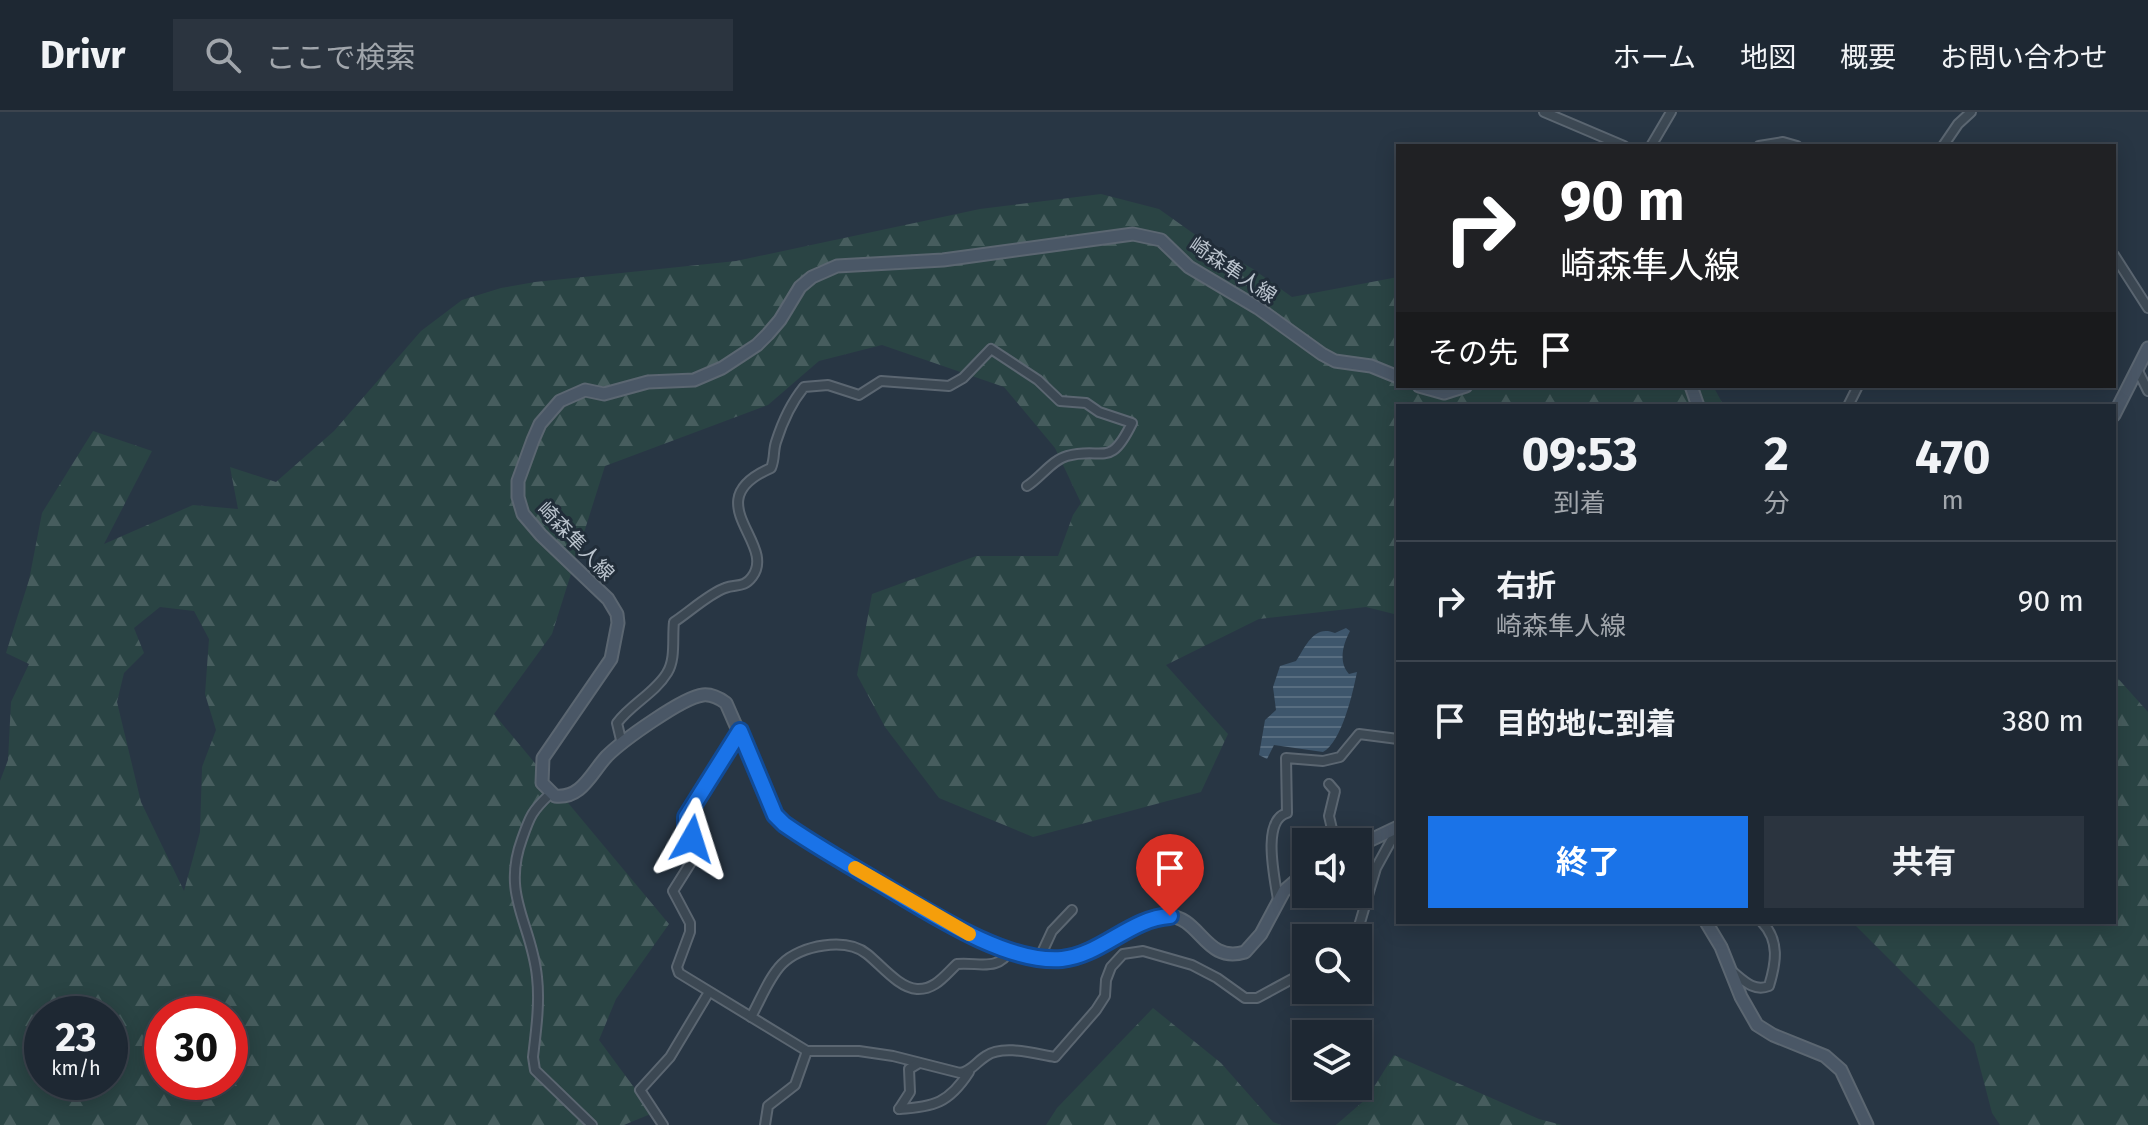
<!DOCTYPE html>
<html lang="ja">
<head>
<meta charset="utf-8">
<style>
	:root { --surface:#1e2833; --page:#2b343f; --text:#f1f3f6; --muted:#a1a6ac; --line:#3c444e; --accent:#1a73e8 }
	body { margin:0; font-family:"Fira Sans","Noto Sans JP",sans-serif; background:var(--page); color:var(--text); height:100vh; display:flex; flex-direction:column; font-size:30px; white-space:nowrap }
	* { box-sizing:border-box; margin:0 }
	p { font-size:26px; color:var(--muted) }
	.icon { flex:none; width:44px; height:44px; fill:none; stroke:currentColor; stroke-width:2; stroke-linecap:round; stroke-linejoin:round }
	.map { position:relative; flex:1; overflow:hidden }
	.side { position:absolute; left:1396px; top:292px; width:720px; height:520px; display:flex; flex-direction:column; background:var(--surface); border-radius:0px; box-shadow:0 4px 20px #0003,0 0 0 2px var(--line) }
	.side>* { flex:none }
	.top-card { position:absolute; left:1396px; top:32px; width:720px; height:244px; border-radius:0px; box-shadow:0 4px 20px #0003,0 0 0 2px var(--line); background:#202124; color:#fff; overflow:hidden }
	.fabs { position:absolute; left:1292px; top:716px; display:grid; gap:16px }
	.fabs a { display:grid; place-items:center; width:80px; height:80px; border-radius:0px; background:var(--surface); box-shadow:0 4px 20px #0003,0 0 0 2px var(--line); font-size:40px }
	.speed { position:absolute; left:24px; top:884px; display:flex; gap:16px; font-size:40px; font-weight:700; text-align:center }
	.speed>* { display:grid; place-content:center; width:104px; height:104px; border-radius:50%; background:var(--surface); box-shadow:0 4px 20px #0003,0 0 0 2px var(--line); line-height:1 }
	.speed small { font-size:20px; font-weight:400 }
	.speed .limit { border:12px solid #d22; background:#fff; color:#111 }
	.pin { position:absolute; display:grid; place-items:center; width:68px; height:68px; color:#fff; margin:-82px -34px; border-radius:50% 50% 50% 0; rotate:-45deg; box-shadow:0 0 8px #0007 }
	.pin .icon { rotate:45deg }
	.me { position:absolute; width:88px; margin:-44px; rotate:6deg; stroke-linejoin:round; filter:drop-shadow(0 0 6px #0008) }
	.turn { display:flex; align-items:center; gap:28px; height:168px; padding:0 32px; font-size:36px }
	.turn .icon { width:104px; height:104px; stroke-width:2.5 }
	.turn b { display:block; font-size:56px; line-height:68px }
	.then { display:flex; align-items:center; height:76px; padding:0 32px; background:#0003; gap:16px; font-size:30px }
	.eta { display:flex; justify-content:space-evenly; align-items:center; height:136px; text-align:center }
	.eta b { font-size:48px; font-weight:700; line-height:56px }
	.button { display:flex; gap:16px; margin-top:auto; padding:16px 32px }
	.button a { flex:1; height:92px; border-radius:0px; background:var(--accent); color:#fff; font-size:32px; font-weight:700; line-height:92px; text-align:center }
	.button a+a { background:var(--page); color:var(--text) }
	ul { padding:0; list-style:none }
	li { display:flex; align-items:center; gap:24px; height:120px; padding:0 32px; border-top:2px solid var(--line) }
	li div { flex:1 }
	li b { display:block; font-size:30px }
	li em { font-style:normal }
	header { display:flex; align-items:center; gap:48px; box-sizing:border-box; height:112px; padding:0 40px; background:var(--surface); border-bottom:2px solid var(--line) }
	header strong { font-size:38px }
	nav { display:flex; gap:44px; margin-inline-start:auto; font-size:28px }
	.search { width:560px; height:72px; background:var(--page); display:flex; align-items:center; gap:20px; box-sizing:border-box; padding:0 28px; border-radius:0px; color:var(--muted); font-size:30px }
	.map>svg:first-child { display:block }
	.forest { fill:url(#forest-firs); fill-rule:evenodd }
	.water { fill:url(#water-rules) }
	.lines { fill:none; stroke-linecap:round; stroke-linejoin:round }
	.street-casing { stroke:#5b6671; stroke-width:12 }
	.secondary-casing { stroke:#5b6671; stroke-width:15 }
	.street { stroke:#3c4853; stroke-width:8 }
	.secondary { stroke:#4a5766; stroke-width:11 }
	.route-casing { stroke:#114b97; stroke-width:20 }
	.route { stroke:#1a73e8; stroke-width:14 }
	.slow { stroke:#f59e0b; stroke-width:14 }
	.labels { text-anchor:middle; stroke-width:6; stroke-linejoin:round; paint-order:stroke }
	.street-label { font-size:20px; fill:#bac3cd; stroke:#212d39 }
</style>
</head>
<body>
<header>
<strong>Drivr</strong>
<div class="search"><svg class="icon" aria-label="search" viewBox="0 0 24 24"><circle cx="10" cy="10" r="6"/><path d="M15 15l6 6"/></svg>ここで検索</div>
<nav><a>ホーム</a><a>地図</a><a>概要</a><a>お問い合わせ</a></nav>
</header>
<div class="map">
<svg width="2148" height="1013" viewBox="0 0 2148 1013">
	<defs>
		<pattern id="forest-firs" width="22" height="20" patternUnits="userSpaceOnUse" patternTransform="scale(2)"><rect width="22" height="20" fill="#2a4444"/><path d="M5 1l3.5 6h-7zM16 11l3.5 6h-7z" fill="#475d5e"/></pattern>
		<pattern id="water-rules" width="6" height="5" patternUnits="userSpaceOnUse" patternTransform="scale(2)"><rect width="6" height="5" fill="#3e566c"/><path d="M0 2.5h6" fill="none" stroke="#586d80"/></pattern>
	</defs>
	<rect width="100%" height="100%" fill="#283644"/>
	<!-- forest -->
	<g class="forest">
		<path d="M1101,82L1159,97L1204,129L1253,157L1292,185L1398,165V274H1713L1724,294H1398V503L1366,495L1259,507L1166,553L1228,622L1201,680L1033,725L939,686L885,615L857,563L872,482L976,444H1058L1073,403L1081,391L1055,336L1004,275L882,233L819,249L768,293L605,354L552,522L494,602L669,812L616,887L599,928L653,1001L624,1013H0V669L8,648L11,590L29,552L6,541L29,468L42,401L93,319L152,339L104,432L193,393L238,397L230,355L276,370L334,319L421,219L462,188L501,176L535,170L736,149L980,97ZM160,495L194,499L209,527L205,582L216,618L202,655L200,720L184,779L141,690L117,590L124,561L144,541L134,516ZM42,902H110V970H42ZM162,902H230V970H162Z"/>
		<path d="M2114,562L2148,600V1013H2000L1992,1001L1974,932L1852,810H2114Z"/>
		<path d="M1153,896L1221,951L1273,1010L1281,1013H1046L1057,996Z"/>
		<path d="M1394,943L1539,1007L1562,1013H1336L1367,986Z"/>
	</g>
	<!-- water -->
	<path class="water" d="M1346,516L1350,519C1343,532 1338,550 1349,562L1357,560C1353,580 1342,630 1323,640L1274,633L1267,647L1259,643L1265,608L1276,598L1273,575L1280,554L1296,549C1306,534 1314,512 1335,521Z"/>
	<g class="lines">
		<defs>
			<g id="street">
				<path d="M1544,0L1624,34"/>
				<path d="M1651,34L1671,0"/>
				<path d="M1759,34L1783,30L1797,34"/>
				<path d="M1943,34L1958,12L1971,0"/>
				<path d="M2114,143L2148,196"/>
				<path d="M2137,257L2148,279"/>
				<path d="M1848,294L1858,274"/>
				<path d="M739,620L686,705V717L697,736L695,744L673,779L690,811V820L677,855L679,861L807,939H859L893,944L960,961C972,959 976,950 986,944C1003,932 1036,942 1055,945L1096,898L1105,884L1106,868L1111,855L1123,842L1143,839L1192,853L1217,866L1245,886H1257L1292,867H1306"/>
				<path d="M622,632L617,611C631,592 655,581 667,561C676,547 672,526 674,510C688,501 710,481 725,476C736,472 744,476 752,465C778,431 695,389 771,356C775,347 773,339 776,330C782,311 791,291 804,275L828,273L859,283L881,269L949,274L963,266L991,237L1038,268L1060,289L1086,291L1099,300L1132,311C1109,358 1104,334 1067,344C1052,348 1040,366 1027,374"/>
				<path d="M1329,672L1335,679L1329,704L1335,730"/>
				<path d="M550,682C532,699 530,704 522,727C501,784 532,812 537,865C540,891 536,919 533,945L535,958L592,1013"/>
				<path d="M1278,788C1275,767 1261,708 1287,701L1286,646L1323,649L1340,645L1359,622L1398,627"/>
				<path d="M1341,826L1359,814L1376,756L1398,716"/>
				<path d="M1039,847L1052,819L1072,798"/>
				<path d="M1733,860C1744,869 1754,880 1769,874C1776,851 1780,829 1762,810"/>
				<path d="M1348,878L1362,880"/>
				<path d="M751,905C760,889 769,865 782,852C801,833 846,825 867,842C881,853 899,876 917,877C935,878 945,863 957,852C980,850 998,860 1011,837"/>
				<path d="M899,997C934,995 949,991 969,960"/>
				<path d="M899,997L910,980L909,957L919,951"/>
				<path d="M663,1013L640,978L670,945L709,880"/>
				<path d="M765,1013L768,994L795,973L807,939"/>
			</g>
			<g id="secondary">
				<path d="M1419,274L1444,281L1466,274"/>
				<path d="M1691,274L1698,294"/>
				<path d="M2114,303L2148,236"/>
				<path d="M1358,734L1398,715"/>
				<path d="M1306,760L1284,779L1261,822L1245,840C1204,852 1201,804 1167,804C1139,804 1098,840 1067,846C1014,856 923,796 878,769C846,751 814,733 784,712L775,703L726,591C719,586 712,582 703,583C683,585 622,629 607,644C591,661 582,687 555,684L542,671L543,646L611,547L618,511L617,502L608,487L541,423L523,402L518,385V369L533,328L540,312L560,289L585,278L604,282L648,270L694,268L722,256L757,233L768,222L780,208L800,175L812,165L837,154L943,148L1133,122L1161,128L1189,155L1258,196L1322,242L1335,249L1371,254L1398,265"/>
				<path d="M1706,810L1721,835L1741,885L1757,913L1773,923L1825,944L1841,958L1867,1013"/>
			</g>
		</defs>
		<!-- street casing -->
		<use href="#street" class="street-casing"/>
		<!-- secondary casing -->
		<use href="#secondary" class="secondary-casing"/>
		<!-- street -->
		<use href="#street" class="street"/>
		<!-- secondary -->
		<use href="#secondary" class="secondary"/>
	</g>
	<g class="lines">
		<defs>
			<path id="route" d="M692,727L686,717V705L740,619L775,703L784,712C814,733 846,751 878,770C926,798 1005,852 1062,847C1101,843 1131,806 1170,804"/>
		</defs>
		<!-- route casing -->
		<use href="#route" class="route-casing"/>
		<!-- route -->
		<use href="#route" class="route"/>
		<!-- slow -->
		<path class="slow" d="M855,756L969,822"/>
	</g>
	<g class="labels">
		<!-- street labels -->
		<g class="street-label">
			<text transform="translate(1233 158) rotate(34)" y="7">崎森隼人線</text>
			<text transform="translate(576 429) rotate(46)" y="7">崎森隼人線</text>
		</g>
	</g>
</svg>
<div class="fabs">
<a><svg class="icon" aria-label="sound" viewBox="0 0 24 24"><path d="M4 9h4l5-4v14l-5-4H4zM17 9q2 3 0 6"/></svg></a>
<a><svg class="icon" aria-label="search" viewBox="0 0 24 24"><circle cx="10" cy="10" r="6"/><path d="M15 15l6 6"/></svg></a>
<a><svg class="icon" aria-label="layers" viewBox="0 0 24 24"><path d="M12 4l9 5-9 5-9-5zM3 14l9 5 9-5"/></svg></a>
</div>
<div class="speed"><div>23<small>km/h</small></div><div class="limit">30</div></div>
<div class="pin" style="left:1170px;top:804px;background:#d93025"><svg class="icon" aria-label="arrive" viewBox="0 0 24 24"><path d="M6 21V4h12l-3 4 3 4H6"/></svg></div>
<svg class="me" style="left:692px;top:727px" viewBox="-20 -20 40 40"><path d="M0-17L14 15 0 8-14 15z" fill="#1a73e8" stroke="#fff" stroke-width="4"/></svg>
<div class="top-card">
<div class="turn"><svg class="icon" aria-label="right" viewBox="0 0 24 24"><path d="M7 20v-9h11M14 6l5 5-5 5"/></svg><div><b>90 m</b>崎森隼人線</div></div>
<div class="then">その先<svg class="icon" aria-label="arrive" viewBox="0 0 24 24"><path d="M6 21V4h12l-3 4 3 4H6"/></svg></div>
</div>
<section class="side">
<div class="eta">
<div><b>09:53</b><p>到着</p></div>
<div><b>2</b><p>分</p></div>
<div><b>470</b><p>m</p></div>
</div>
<ul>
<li><svg class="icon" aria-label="right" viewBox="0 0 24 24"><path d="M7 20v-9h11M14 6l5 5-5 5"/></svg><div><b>右折</b><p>崎森隼人線</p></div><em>90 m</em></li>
<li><svg class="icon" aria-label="arrive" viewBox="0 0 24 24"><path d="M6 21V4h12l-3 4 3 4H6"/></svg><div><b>目的地に到着</b></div><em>380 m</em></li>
</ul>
<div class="button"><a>終了</a><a>共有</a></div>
</section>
</div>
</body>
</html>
